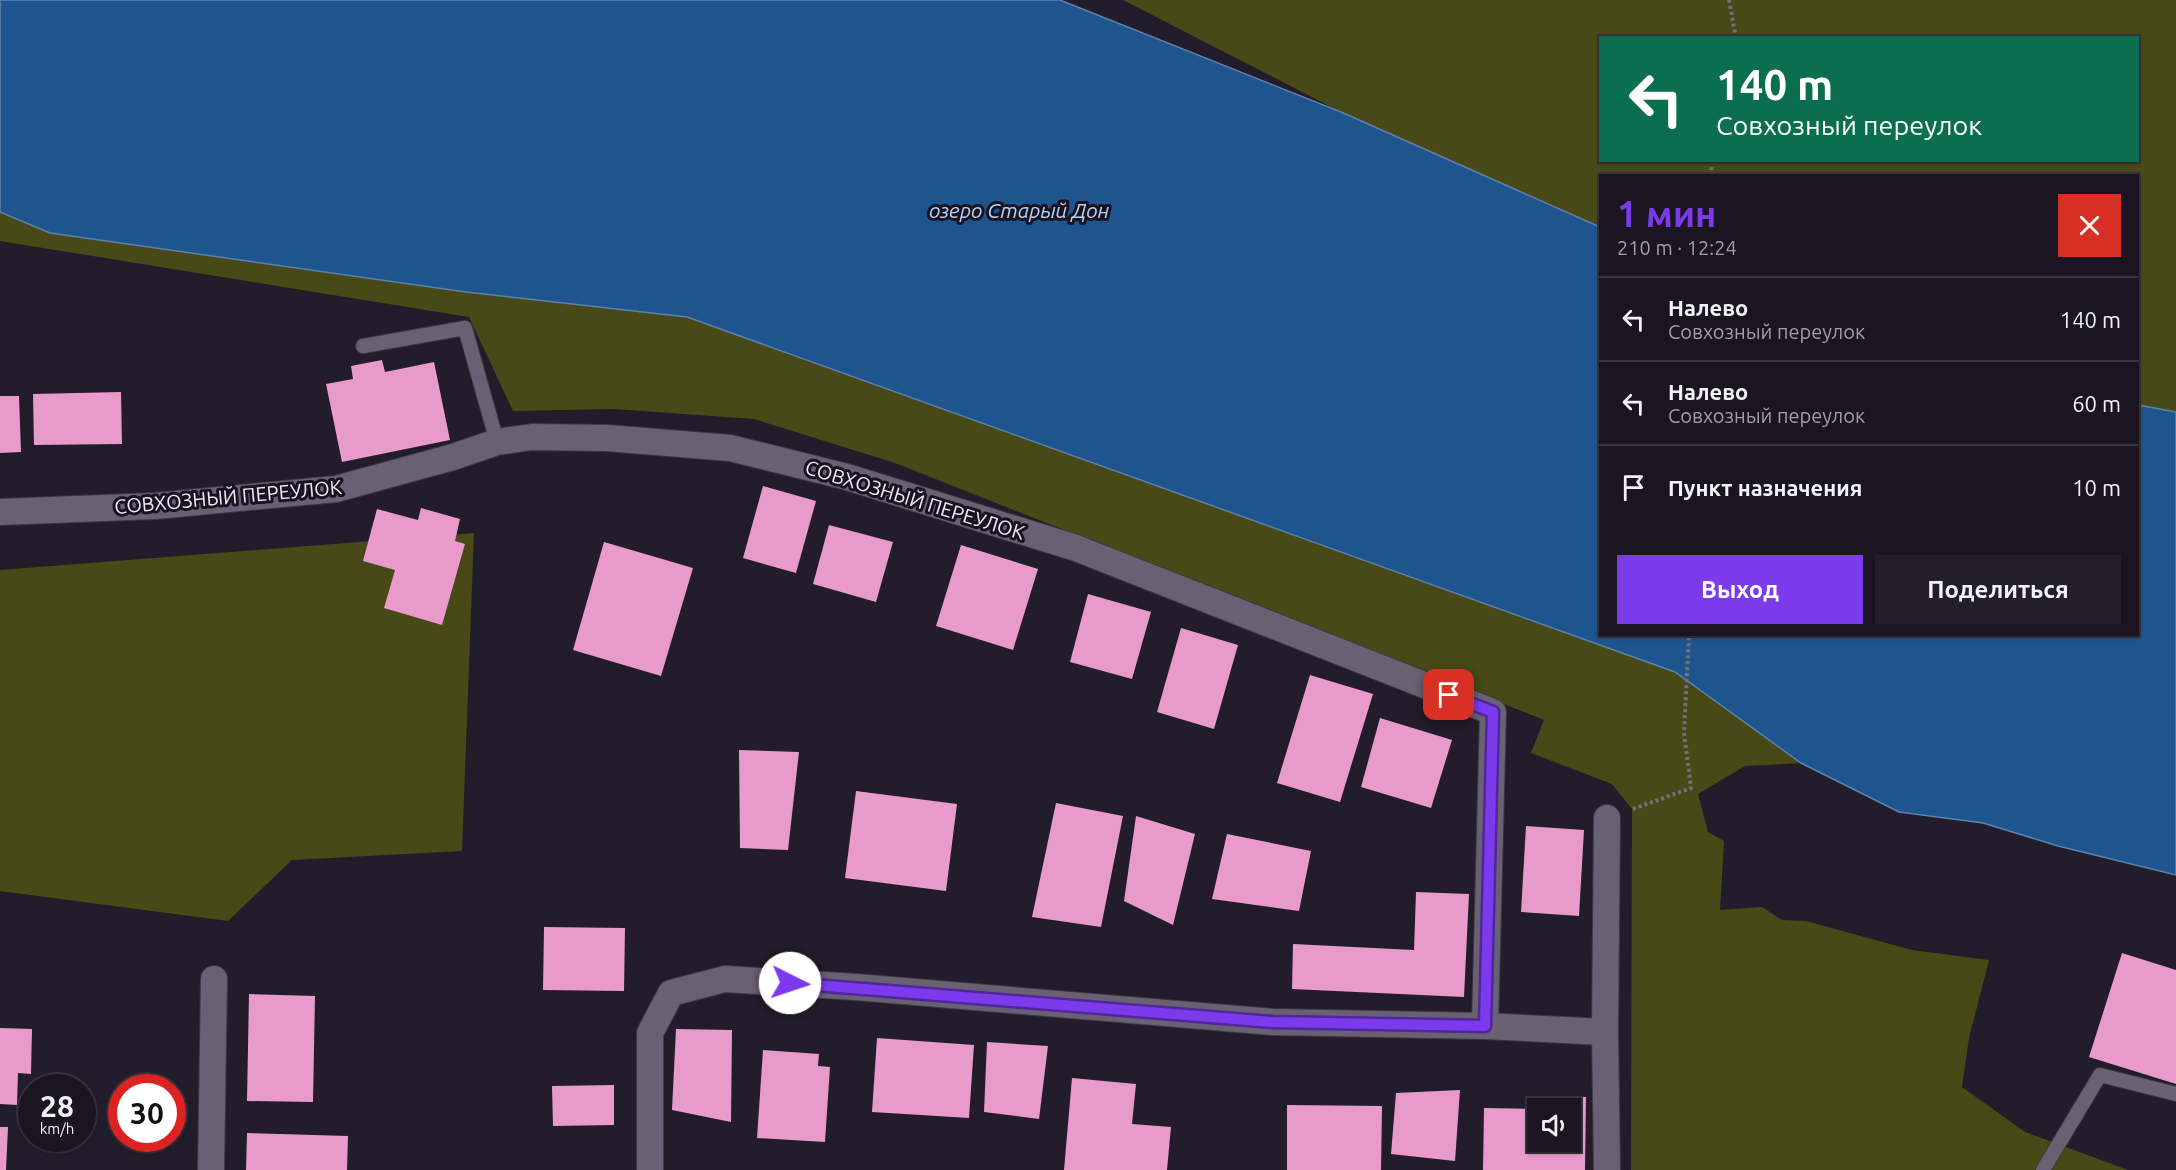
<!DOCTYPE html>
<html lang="ru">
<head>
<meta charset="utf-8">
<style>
	:root { --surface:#1a1520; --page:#231e29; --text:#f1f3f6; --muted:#9f9fa5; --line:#38343e; --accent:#7c3aed }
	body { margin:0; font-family:Ubuntu,sans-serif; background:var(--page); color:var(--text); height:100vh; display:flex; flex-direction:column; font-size:22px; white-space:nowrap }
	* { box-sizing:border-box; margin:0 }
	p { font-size:20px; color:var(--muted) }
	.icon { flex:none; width:33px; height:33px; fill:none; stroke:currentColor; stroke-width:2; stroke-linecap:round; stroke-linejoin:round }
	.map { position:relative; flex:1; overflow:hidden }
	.details { position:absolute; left:1599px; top:174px; width:540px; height:462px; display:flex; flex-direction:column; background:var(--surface); border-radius:0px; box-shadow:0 2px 4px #0004,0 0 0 2px var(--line) }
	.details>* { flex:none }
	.hud { position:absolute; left:1599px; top:36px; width:540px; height:126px; border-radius:0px; box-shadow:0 2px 4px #0004,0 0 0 2px var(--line); background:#0b6e4f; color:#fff; overflow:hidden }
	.fabs { position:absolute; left:1527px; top:1098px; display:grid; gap:12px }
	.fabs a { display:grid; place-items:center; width:54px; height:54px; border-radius:0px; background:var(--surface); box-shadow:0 2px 4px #0004,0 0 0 2px var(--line); font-size:30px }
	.speed { position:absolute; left:18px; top:1074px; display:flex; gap:12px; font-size:30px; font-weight:700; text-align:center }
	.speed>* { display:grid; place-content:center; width:78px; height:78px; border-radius:50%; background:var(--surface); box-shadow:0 2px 4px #0004,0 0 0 2px var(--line); line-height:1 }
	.speed small { font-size:15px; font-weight:400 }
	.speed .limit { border:9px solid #d22; background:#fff; color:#111 }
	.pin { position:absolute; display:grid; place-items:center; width:51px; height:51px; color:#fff; margin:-26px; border-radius:12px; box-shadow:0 3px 9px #0006 }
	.me { position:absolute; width:66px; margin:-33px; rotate:94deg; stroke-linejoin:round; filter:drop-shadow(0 0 4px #0008) }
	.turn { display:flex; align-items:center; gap:21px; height:126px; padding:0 18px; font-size:27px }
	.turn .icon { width:78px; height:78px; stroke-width:2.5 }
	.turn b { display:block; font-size:42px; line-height:51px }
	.round { display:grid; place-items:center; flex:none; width:63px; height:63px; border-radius:0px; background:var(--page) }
	.summary { display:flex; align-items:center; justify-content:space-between; height:102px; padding:0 18px }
	h1 { font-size:36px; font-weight:700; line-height:45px; color:var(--accent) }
	.cta { display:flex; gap:12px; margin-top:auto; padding:12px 18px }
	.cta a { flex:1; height:69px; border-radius:0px; background:var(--accent); color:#fff; font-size:24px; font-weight:700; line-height:69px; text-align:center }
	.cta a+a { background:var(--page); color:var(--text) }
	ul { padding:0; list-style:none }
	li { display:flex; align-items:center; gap:18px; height:84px; padding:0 18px; border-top:2px solid var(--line) }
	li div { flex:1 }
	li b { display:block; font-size:22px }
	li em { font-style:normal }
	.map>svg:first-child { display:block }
	.green { fill:#484917; fill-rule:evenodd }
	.water { fill:#1e558e; stroke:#5d82ad; stroke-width:1.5 }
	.building { fill:#e89acb }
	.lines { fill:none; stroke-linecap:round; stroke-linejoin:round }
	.service-casing { stroke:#3e3844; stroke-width:16 }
	.minor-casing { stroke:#3e3844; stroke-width:28 }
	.path { stroke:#756f7b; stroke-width:4; stroke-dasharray:3 3; stroke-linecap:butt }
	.service { stroke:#696173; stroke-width:14 }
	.minor { stroke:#696173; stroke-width:26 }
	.route-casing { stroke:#51269a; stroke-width:15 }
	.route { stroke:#7c3aed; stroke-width:10 }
	.labels { text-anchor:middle; stroke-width:6; stroke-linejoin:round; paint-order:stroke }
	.street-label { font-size:20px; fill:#efeaf4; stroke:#191221 }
	.water-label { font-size:21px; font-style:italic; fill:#b6d3f5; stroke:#191221 }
</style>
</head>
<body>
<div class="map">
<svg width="2176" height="1170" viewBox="0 0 2176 1170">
	<rect width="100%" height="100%" fill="#231c2a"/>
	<!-- green -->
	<g class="green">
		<path d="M1123,0H2176V412L2138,405V176H1600V227L1341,112ZM1600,38H2138V160H1600Z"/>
		<path d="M0,212L50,233L466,292L687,317L1675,672L1801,763L1745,766L1698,794L1708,832L1724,841L1720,910L1762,907L1782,920L1806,921L1912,950L1989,960L1969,1038L1962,1087L2025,1132L2128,1170H1631L1632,809L1612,784L1531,753L1544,720L895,463L754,419L614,409L513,411L469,317L0,241Z"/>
		<path d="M474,533L462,851L292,860L228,921L0,891V570Z"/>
	</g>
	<!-- water -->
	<path class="water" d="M0,0H1060L1341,112L1600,227V634H2138V405L2176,412V875L2058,846L1983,823L1899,812L1801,763L1675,672L687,317L466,292L50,233L0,212Z"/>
	<!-- building -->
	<g class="building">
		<path d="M382,360L385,372L434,362L450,440L342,462L326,384L353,379L351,366Z"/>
		<path d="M121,392L122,444L34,445L33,394Z"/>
		<path d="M0,396H19L21,452L0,453Z"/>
		<path d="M763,486L816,501L796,573L743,558Z"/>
		<path d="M421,508L460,519L455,541L465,544L442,625L384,608L395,570L363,561L377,509L418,520Z"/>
		<path d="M829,525L893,542L876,602L813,584Z"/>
		<path d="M604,542L693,568L661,676L573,650Z"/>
		<path d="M961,545L1038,569L1013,650L936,626Z"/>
		<path d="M1088,594L1151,612L1132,679L1070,662Z"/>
		<path d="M1181,628L1238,645L1214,729L1157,712Z"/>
		<path d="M1310,675L1373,694L1340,802L1277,783Z"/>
		<path d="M1380,718L1452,740L1431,808L1361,787Z"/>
		<path d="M739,750L799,752L788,850L740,848Z"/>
		<path d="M856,791L957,804L946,891L845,878Z"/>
		<path d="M1056,803L1123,816L1101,927L1032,917Z"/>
		<path d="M1136,816L1195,834L1173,925L1124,901Z"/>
		<path d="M1526,826L1584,830L1579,916L1521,912Z"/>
		<path d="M1227,834L1311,851L1299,911L1212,899Z"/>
		<path d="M1416,892L1469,894L1464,997L1292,989L1293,944L1414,950Z"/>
		<path d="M544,927L625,928L624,991L543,990Z"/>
		<path d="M2122,953L2176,970V1084L2089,1057Z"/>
		<path d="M249,994L315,996L313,1102L247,1101Z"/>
		<path d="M0,1028L32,1029L31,1074L18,1073L17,1105L0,1104Z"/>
		<path d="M676,1029L732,1030L731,1122L672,1110Z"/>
		<path d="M877,1038L974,1045L969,1118L872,1112Z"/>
		<path d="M987,1042L1048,1046L1039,1119L984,1112Z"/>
		<path d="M763,1050L819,1054L818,1066L830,1067L825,1142L757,1138Z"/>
		<path d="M1072,1078L1136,1084L1132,1124L1171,1127L1167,1170H1064Z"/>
		<path d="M614,1085V1125L553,1126L552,1086Z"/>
		<path d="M1460,1090L1455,1161L1391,1154L1396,1093Z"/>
		<path d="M1552,1096L1586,1097L1585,1170H1483L1484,1108L1538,1109V1142H1570V1108H1551Z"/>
		<path d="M1287,1105L1382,1106L1381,1170H1287Z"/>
		<path d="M0,1127H8L6,1170H0Z"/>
		<path d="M247,1133L348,1136L347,1170H246Z"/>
	</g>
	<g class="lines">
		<defs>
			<g id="service">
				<path d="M363,346L465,328L497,442"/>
				<path d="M2043,1170L2100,1075L2176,1094"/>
			</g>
			<g id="minor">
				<path d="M0,512L155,506L336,489L453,457L497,442L532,437L607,438L730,448L847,477L1076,548L1493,712L1485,1026"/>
				<path d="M211,1170L214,979"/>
				<path d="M650,1170V1033L671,993L725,979L856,987L1273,1022L1485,1026L1605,1032"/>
				<path d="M1607,1170L1605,1032L1607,818"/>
			</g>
		</defs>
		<!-- service casing -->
		<use href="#service" class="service-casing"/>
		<!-- minor casing -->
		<use href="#minor" class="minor-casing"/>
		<!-- path -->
		<g class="path">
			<path d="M1729,0L1736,38"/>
			<path d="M1711,176L1712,160"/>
			<path d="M1633,809L1691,788L1684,733L1689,634"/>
		</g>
		<!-- service -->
		<use href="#service" class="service"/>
		<!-- minor -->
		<use href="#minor" class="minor"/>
	</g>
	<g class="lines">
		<defs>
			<path id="route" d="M790,983L1273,1022L1485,1026L1493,712L1449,695"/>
		</defs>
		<!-- route casing -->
		<use href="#route" class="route-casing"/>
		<!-- route -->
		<use href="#route" class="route"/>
	</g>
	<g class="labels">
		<!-- street labels -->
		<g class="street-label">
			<text transform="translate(228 497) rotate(-5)" y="7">СОВХОЗНЫЙ ПЕРЕУЛОК</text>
			<text transform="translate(915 500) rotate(17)" y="7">СОВХОЗНЫЙ ПЕРЕУЛОК</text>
		</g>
		<!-- water labels -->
		<g class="water-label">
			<text x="1019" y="218">озеро Старый Дон</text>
		</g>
	</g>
</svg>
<div class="fabs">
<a><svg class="icon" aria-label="sound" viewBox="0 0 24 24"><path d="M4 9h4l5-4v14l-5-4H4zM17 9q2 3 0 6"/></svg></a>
</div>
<div class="speed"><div>28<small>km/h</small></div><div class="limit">30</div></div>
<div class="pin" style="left:1449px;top:695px;background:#d93025"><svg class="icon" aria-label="arrive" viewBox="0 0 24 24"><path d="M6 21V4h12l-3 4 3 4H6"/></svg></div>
<svg class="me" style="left:790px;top:983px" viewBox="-20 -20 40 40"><circle r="19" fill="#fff"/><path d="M0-13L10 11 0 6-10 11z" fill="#7c3aed"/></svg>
<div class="hud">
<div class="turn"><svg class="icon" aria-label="left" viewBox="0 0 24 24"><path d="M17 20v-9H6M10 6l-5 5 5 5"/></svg><div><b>140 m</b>Совхозный переулок</div></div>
</div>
<section class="details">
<div class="summary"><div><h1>1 мин</h1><p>210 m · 12:24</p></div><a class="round" style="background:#d93025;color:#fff"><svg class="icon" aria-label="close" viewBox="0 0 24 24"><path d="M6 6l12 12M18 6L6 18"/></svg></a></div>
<ul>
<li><svg class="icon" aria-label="left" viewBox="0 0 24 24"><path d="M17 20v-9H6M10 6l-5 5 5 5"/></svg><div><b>Налево</b><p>Совхозный переулок</p></div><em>140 m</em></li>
<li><svg class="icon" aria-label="left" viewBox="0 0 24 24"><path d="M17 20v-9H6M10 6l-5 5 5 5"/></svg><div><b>Налево</b><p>Совхозный переулок</p></div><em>60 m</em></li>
<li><svg class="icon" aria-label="arrive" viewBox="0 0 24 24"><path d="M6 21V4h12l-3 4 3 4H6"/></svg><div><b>Пункт назначения</b></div><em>10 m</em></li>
</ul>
<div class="cta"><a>Выход</a><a>Поделиться</a></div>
</section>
</div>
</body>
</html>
